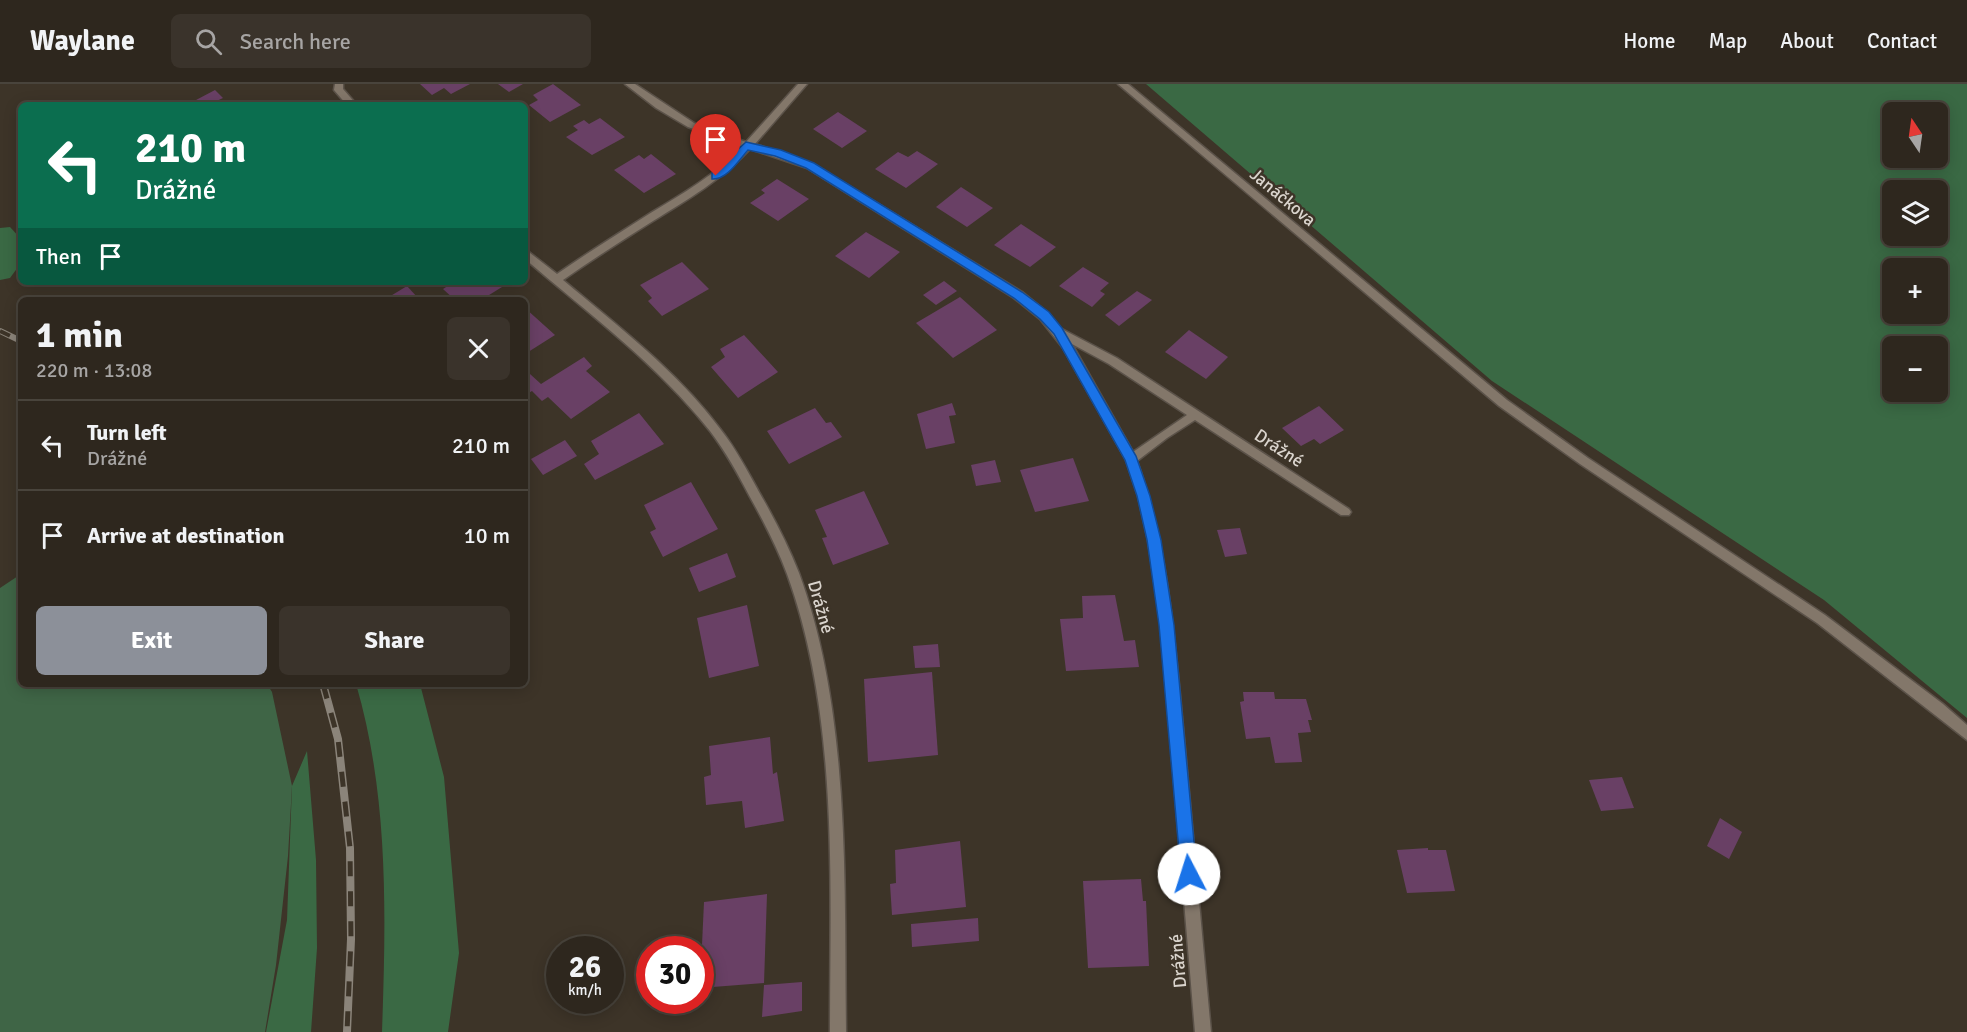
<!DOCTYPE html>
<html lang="en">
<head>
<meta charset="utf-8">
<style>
	:root { --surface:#2e271e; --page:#3a332b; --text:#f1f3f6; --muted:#a7a5a4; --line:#49443c; --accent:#8c9099 }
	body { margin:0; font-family:Signika,sans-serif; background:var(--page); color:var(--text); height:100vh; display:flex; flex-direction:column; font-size:22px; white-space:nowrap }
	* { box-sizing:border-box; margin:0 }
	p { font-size:20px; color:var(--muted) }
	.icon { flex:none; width:33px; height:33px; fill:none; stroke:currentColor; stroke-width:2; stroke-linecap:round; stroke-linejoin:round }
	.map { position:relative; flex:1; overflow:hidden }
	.drawer { position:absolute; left:18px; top:213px; width:510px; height:390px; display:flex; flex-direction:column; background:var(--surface); border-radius:9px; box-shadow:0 3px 15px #0003,0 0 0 2px var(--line) }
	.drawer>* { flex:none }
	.top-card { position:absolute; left:18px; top:18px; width:510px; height:183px; border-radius:9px; box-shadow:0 3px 15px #0003,0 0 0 2px var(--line); background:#0b6e4f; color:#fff; overflow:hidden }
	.needle { width:39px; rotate:347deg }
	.fabs { position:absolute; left:1882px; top:18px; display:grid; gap:12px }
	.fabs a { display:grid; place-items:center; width:66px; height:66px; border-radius:9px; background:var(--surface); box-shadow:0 3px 15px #0003,0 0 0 2px var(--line); font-size:30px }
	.speed { position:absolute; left:546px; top:852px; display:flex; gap:12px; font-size:30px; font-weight:700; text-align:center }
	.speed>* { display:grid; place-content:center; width:78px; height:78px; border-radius:50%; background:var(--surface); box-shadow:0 3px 15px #0003,0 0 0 2px var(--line); line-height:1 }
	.speed small { font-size:15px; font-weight:400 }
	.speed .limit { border:9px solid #d22; background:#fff; color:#111 }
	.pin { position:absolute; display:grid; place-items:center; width:51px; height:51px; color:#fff; margin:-62px -26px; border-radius:50% 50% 50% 0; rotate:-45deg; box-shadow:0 0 6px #0007 }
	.pin .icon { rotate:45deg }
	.me { position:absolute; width:66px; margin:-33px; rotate:355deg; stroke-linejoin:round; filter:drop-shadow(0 0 4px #0008) }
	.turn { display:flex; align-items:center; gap:21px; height:126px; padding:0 18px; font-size:27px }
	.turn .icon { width:78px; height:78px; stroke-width:2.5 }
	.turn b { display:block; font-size:42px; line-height:51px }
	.then { display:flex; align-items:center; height:57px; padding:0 18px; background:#0003; gap:12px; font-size:22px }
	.round { display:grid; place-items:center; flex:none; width:63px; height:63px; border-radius:9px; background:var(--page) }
	.summary { display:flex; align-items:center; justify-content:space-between; height:102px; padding:0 18px }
	h1 { font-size:36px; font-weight:700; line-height:45px }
	.button { display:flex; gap:12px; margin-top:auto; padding:12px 18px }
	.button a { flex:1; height:69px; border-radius:9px; background:var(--accent); color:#fff; font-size:24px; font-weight:700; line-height:69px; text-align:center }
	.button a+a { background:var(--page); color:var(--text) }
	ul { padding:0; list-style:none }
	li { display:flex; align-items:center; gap:18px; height:90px; padding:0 18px; border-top:2px solid var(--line) }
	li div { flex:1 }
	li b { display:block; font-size:22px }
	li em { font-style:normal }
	header { display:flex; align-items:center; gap:36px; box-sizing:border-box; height:84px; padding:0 30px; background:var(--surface); border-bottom:2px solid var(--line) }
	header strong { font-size:28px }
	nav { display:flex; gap:33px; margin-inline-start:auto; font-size:21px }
	.search { width:420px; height:54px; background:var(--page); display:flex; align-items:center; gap:15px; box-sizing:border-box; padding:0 21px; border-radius:9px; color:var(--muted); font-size:22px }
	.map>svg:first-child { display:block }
	.green { fill:#3f6546 }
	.forest { fill:#3a6944; fill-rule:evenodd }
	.building { fill:#694065 }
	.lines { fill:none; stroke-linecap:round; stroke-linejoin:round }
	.street-casing { stroke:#5b5249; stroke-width:3 }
	.street { fill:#83776a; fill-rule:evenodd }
	.rail-far1-casing { stroke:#8b847a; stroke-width:6 }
	.rail-casing { stroke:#8b847a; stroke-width:8 }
	.rail-far1 { stroke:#3d3428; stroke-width:4; stroke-dasharray:11; stroke-linecap:butt }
	.rail { stroke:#3d3428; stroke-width:5; stroke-dasharray:15; stroke-linecap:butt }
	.route { fill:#1a73e8; stroke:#114b97; stroke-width:1.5 }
	.labels { text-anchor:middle; stroke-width:5; stroke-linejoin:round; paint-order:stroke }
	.street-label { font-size:18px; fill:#dad4cd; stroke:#3d3428 }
</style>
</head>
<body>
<header>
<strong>Waylane</strong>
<div class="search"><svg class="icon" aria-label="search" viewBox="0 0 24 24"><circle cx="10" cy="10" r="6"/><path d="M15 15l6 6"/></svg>Search here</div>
<nav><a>Home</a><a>Map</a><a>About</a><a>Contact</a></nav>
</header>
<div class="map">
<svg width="1967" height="948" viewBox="0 0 1967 948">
	<rect width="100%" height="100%" fill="#3d3428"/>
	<!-- green -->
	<path class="green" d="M21,490V600H267L272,608L292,702L288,772L276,881L265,948H0V504Z"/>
	<!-- forest -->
	<g class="forest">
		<path d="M1146,0H1967V634L1824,516L1492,297ZM1938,28V74H1893V28ZM1938,106V152H1893V106ZM1938,184V230H1893V184ZM1938,262V308H1893V262Z"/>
		<path d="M10,143L21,155V179L10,194L0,196V144Z"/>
		<path d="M356,600H420L444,693L459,869L448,948H382C386,831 389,713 356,600Z"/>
		<path d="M307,667L316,776L317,864L311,948H266L287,836L292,702Z"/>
	</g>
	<!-- building -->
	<g class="building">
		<path d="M420,0H470L451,10L444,4L432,11Z"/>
		<path d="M498,0H523L509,8Z"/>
		<path d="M553,0L581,21L550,38L529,21L538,16L533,11Z"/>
		<path d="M215,6L223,14L208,21L205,18L200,20L196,16Z"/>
		<path d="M838,28L867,47L842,64L813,45Z"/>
		<path d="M600,34L625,53L592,71L566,53L578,46L573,42L584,36L589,40Z"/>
		<path d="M917,67L938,80L906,104L875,85L898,68L908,73Z"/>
		<path d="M651,70L676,90L644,109L614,86L639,71L644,75Z"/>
		<path d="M777,95L809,115L778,137L750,119L765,109L761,106Z"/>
		<path d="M961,103L993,124L967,143L936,123Z"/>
		<path d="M1021,140L1056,163L1030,183L994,161Z"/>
		<path d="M866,148L900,168L869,194L835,172Z"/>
		<path d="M682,178L709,205L662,232L648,217L652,214L640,201Z"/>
		<path d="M1083,183L1109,199L1100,207L1105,210L1092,223L1059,202Z"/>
		<path d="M944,197L957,207L936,221L923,211Z"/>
		<path d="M454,198H497L502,203L481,216H455L443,205Z"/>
		<path d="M407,202L418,214L414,216H384Z"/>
		<path d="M1137,207L1152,216L1119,242L1105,231Z"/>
		<path d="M960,213L997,246L953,274L916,239Z"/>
		<path d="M525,224L555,251L525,270Z"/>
		<path d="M1189,246L1228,273L1206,295L1165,268Z"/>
		<path d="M744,251L778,288L738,314L711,283L725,273L720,265Z"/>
		<path d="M584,273L592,282L586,287L610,308L571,335L548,313L542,317L532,307L525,311V293L530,290L541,300Z"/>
		<path d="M952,319L956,331L949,332L955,359L926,365L917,330Z"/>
		<path d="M1319,322L1344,346L1320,360L1314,355L1301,362L1282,344Z"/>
		<path d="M815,324L826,339L831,338L842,353L789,380L767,347Z"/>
		<path d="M639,329L664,360L595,396L584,380L599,370L591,357Z"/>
		<path d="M565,356L577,372L543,391L531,375Z"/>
		<path d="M1073,374L1089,417L1035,428L1020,386Z"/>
		<path d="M995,376L1001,398L976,402L971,381Z"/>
		<path d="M691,398L718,445L663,473L650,448L656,445L644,421Z"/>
		<path d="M864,407L889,460L833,481L822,454L827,453L815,426Z"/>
		<path d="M1240,444L1247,470L1225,473L1217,446Z"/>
		<path d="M727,469L736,493L699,508L689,484Z"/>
		<path d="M1115,511L1124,557L1135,556L1139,583L1066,587L1060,535L1083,534L1082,512Z"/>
		<path d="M747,521L759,582L709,594L697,534Z"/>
		<path d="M938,560L940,583L915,584L913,562Z"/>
		<path d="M932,588L938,671L868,678L864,595Z"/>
		<path d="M1243,608H1274L1275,615H1306L1312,636H1308L1311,648L1298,649L1302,678L1275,679L1270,653L1246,655L1240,618L1244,617Z"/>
		<path d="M770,653L773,690L777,688L784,737L745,744L742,717L706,721L704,693L711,691L709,662Z"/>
		<path d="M1622,693L1634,724L1601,727L1589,696Z"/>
		<path d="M1720,734L1742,748L1729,775L1707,762Z"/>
		<path d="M960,757L966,823L892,831L890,800L896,799L895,766Z"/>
		<path d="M1428,764V766H1446L1455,807L1407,809L1397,766Z"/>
		<path d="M1141,795L1143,817H1146L1149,882L1088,884L1083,797Z"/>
		<path d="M767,810L764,899L700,904L704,818Z"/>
		<path d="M978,834L979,857L912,863L911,840Z"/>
		<path d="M802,898V927L762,933L764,901Z"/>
	</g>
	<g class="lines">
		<defs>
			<g id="street">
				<path d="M335,0H343V5L357,21H347L334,6Z"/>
				<path d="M625,0H635L694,39L746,58L798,0H807L755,60L813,80L1022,208L1048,229L1060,244L1117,274L1349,425L1351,428L1349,431H1341L1195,336L1167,354L1137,377C1169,466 1175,560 1184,654C1193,752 1202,850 1211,948H1195L1161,541L1148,456L1138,412L1126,376L1063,264L1040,235L1014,214L807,84L750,65C721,96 689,115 653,137C623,156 593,175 563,196C618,242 678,288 721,346C736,365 747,386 759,408C774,434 788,461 799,489C851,630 844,800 846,948H830C830,798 839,633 787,490C777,463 764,438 750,413C738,390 726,368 710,347C658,281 588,229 525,175V165L557,190C587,169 618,150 649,130C682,110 715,91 742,63L688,43L656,24ZM1072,260L1109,280L1187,331L1133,368Z"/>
				<path d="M1118,0H1128L1507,316L1588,374L1825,531L1943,620L1967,641V656L1817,539L1580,380L1499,322Z"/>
			</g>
		</defs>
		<!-- street casing -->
		<use href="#street" class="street-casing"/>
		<!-- street -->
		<use href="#street" class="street"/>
		<defs>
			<path id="rail-far1" d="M0,247L21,257"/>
			<path id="rail" d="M323,600L338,655L350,764L351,855L347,948"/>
		</defs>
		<!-- rail-far1 casing -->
		<use href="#rail-far1" class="rail-far1-casing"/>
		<!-- rail casing -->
		<use href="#rail" class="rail-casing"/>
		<!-- rail-far1 -->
		<use href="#rail-far1" class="rail-far1"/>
		<!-- rail -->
		<use href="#rail" class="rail"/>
	</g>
	<!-- route -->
	<path class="route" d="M746,58L781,66L814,79L1022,208L1049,228L1062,244L1136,372L1150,412L1161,456L1174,541L1197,790L1194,795L1189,798L1183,795L1181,790L1159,541L1147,456L1137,412L1125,376L1054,250L1040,235L1014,214L806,84L775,72L748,66C739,76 727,96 712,95V89Z"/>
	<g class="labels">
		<!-- street labels -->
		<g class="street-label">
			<text transform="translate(1283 113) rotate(40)" y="6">Janáčkova</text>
			<text transform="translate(1279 364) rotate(33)" y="6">Drážné</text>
			<text transform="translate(821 523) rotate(74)" y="6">Drážné</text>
			<text transform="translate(1178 877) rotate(-95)" y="6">Drážné</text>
		</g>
	</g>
</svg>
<div class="fabs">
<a><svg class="needle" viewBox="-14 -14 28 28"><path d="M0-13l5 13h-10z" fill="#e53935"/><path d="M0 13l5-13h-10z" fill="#a7a5a4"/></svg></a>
<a><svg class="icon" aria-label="layers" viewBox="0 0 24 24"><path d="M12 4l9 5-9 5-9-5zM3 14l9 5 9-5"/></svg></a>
<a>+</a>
<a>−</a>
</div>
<div class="speed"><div>26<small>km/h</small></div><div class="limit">30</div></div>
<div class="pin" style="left:716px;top:92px;background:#d93025"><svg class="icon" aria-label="arrive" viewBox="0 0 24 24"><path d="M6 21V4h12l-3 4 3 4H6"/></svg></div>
<svg class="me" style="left:1189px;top:790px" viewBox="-20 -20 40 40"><circle r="19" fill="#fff"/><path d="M0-13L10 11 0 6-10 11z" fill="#1a73e8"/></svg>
<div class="top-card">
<div class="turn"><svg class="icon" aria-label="left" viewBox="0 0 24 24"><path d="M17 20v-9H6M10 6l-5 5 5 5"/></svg><div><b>210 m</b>Drážné</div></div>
<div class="then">Then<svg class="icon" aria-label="arrive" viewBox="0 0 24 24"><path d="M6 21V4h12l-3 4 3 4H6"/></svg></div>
</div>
<section class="drawer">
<div class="summary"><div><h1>1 min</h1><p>220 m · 13:08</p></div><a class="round"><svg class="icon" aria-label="close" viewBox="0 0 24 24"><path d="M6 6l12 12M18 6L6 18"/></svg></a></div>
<ul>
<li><svg class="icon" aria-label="left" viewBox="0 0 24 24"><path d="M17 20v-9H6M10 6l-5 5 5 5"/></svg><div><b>Turn left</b><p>Drážné</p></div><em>210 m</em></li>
<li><svg class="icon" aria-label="arrive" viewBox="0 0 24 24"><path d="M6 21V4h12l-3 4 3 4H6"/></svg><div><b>Arrive at destination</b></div><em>10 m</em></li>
</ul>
<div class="button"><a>Exit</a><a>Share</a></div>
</section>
</div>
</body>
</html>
